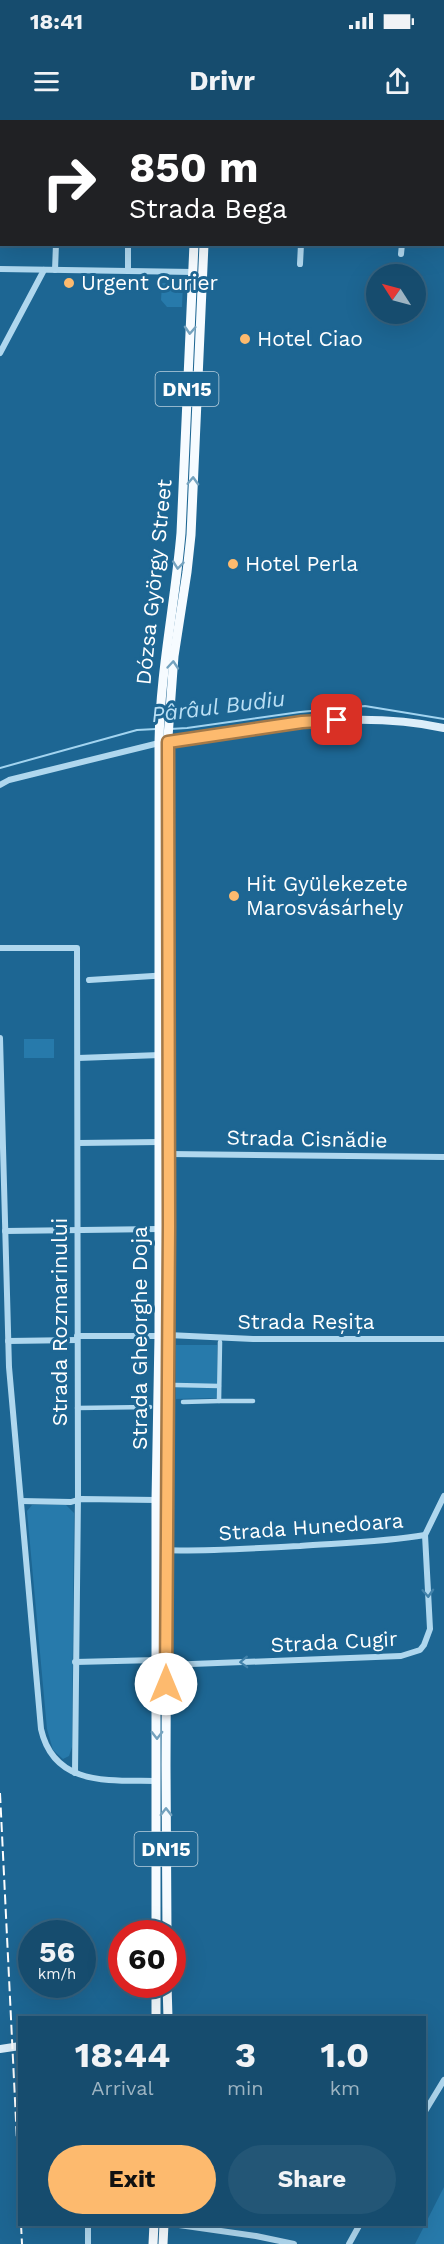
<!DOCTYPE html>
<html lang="en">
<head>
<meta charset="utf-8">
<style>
	:root { --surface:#164c6e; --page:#235676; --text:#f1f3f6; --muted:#9eb4c2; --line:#356381; --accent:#fdba6e }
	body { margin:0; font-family:"Work Sans",sans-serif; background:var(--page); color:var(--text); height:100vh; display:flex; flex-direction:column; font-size:22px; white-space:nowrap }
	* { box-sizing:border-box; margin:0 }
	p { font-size:20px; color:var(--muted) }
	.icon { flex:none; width:33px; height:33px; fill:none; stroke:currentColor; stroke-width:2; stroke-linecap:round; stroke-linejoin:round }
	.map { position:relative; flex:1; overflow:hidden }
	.drawer { position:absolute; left:18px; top:1896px; width:408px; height:210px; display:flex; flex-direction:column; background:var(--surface); border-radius:0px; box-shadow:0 6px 24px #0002,0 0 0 2px var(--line) }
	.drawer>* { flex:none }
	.guide { position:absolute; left:0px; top:0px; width:444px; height:126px; box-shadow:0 6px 24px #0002,0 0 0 2px var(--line); background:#202124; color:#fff; overflow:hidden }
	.needle { width:39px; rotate:306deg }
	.tools { position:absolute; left:366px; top:144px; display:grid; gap:12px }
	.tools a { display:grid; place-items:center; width:60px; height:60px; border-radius:50%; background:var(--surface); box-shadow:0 6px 24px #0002,0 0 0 2px var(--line); font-size:30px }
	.speed { position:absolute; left:18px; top:1800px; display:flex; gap:12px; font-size:30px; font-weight:700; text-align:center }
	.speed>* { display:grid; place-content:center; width:78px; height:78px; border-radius:50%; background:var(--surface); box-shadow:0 6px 24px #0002,0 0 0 2px var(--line); line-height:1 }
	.speed small { font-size:15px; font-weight:400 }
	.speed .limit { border:9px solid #d22; background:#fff; color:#111 }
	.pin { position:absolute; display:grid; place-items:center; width:51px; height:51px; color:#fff; margin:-26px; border-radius:12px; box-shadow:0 3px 9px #0006 }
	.me { position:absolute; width:66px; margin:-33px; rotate:0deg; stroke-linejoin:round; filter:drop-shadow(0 0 4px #0008) }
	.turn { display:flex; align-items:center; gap:21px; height:126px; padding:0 30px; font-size:27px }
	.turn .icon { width:78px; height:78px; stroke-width:2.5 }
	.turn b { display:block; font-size:42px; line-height:51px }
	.eta { display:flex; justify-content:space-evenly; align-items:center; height:102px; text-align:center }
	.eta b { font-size:36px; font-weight:700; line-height:42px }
	.primary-button { display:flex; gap:12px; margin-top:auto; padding:12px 30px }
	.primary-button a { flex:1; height:69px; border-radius:36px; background:var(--accent); color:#111; font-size:24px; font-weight:700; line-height:69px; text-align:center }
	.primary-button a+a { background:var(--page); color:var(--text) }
	.status { display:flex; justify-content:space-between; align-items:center; height:42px; padding:0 30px; background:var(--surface); direction:ltr }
	.status svg { height:16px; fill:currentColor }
	header { display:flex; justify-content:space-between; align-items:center; height:78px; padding:0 30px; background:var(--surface); font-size:27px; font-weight:700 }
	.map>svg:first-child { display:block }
	.green { fill:#277aab }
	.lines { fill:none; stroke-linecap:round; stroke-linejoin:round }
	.stream { stroke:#a2d4f0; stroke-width:2 }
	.pedestrian { stroke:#afd7ee; stroke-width:4.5 }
	.minor { stroke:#afd7ee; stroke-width:6 }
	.secondary { stroke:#dceefa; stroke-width:8 }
	.primary { stroke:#f6fbff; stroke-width:9 }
	.rail { stroke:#fff; stroke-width:2; stroke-dasharray:10 4.5; stroke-linecap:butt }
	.oneway { stroke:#74a2be }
	.oneway2 { stroke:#4282aa }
	.route-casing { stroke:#a47948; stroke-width:15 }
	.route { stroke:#fdba6e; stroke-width:10 }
	.poi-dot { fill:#fdba6e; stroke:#1d6693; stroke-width:2 }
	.labels { text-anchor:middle; stroke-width:6; stroke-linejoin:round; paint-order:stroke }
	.shield { fill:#1d6693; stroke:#bbd1df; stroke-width:1.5 }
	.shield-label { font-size:20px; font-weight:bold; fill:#fff }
	.poi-label { font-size:21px; fill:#fff; stroke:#1d6693; text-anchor:start }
	.street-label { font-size:21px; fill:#fff; stroke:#1d6693 }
	.water-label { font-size:22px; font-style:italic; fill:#bbe0f5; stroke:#1d6693 }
</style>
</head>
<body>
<div class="status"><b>18:41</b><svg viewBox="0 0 49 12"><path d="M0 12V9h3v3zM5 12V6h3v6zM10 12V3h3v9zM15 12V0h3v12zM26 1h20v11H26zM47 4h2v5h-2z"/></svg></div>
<header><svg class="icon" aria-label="menu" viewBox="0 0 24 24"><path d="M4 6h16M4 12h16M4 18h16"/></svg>Drivr<svg class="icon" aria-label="share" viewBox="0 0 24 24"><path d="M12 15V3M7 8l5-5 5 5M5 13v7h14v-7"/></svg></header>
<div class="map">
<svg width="444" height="2124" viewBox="0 0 444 2124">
	<rect width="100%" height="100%" fill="#1d6693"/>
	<!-- green -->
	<g class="green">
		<path d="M162,163H183L182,187H167L161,180Z"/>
		<rect x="24" y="919" width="30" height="19"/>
		<path d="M176,1225H217V1278L176,1279Z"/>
		<path d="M32,1385H66L74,1393L72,1627L69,1636L63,1639L53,1630L47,1609L27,1391Z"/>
		<path d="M444,2067V2124H415Z"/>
	</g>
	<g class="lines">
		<!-- stream -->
		<g class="stream">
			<path d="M170,609L187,608L300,592L365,586L444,599"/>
			<path d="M0,648L137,610L156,609"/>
		</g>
		<!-- pedestrian -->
		<g class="pedestrian">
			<path d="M220,1222L219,1281H253"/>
			<path d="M175,1265L219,1266"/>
			<path d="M183,1282L219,1281"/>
			<path d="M77,1288L150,1287"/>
		</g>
		<!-- minor -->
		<g class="minor">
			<path d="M57,2V0"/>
			<path d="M131,2V0"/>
			<path d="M405,2V0"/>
			<path d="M442,49H444"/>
			<path d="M401,134L402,124"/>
			<path d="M300,144L301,124"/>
			<path d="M0,149L193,152"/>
			<path d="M55,150L56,124"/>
			<path d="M128,151V124"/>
			<path d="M0,233L44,150"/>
			<path d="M0,665L9,660L159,623"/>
			<path d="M0,828H77L78,1375L75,1653"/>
			<path d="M89,860L169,855"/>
			<path d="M0,918L9,1247L41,1609C54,1667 110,1660 156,1661"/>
			<path d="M78,938L160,935"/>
			<path d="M78,1023L160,1022"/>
			<path d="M169,1034L444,1037"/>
			<path d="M5,1111L159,1109"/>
			<path d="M168,1215L253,1219H444"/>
			<path d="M77,1216H159"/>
			<path d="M8,1221L77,1220"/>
			<path d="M21,1381L71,1382L81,1379L156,1380"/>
			<path d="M157,1430C204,1432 253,1428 300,1426C342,1423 384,1422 425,1415"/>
			<path d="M75,1542L157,1540"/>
			<path d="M166,1545L401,1536L420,1530L424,1525L430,1509L425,1415L444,1376"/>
			<path d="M424,1993L444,1960"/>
			<path d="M88,2104V2124"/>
			<path d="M172,2104L256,2116L294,2124"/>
			<path d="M349,2124L360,2104"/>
		</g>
		<!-- secondary -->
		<g class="secondary">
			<path d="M162,623C256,609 350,588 444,608"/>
			<path d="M0,1929L20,1926"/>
		</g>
		<!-- primary -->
		<g class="primary">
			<path d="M198,2V0"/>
			<path d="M209,2V0"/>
			<path d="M156,1814V1380L159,1216V623C160,552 175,484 181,413L194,124"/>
			<path d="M167,1814L166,1645L169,855L168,617L174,536L187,452L191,415L204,124"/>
			<path d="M167,1864L168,1898"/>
			<path d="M156,1898V1864"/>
			<path d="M153,2124L154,2104"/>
			<path d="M163,2124L164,2104"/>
		</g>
		<!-- rail -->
		<g class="rail">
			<path d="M0,1673L20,2083"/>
			<path d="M21,2104L22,2124"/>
		</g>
	</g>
	<!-- one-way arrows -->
	<defs><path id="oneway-chevron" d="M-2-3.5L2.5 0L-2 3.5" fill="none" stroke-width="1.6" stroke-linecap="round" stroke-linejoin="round" transform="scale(1.5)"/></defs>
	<g class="oneway">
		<use href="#oneway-chevron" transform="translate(190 210) rotate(93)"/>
		<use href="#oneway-chevron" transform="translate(193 361) rotate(-88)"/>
		<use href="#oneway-chevron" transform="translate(178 445) rotate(96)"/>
		<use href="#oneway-chevron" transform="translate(173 545) rotate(-85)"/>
		<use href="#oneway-chevron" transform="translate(157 1615) rotate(90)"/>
		<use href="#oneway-chevron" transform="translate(166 1692) rotate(-90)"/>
	</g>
	<g class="oneway2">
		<use href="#oneway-chevron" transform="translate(428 1473) rotate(87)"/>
		<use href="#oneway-chevron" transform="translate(244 1542) rotate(178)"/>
	</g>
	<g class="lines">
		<defs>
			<path id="route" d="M166,1564L169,1106L168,622L302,602L337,600"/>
		</defs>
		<!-- route casing -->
		<use href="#route" class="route-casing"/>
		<!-- route -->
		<use href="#route" class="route"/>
	</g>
	<!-- markers -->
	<g class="poi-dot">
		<circle cx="69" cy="163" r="6"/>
		<circle cx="245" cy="219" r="6"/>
		<circle cx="233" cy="444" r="6"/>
		<circle cx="234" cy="776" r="6"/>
	</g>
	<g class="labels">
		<!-- shield labels -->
		<g class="shield">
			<rect x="155.5" y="252" width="63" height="34" rx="4.5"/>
			<rect x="134.5" y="1712" width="63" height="34" rx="4.5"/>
		</g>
		<g class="shield-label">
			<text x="187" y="276">DN15</text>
			<text x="166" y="1736">DN15</text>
		</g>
		<!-- poi labels -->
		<g class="poi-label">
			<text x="81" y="170">Urgent Curier</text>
			<text x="257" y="226">Hotel Ciao</text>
			<text x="245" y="451">Hotel Perla</text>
			<text x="246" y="771">Hit Gyülekezete<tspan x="246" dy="24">Marosvásárhely</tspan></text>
		</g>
		<!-- street labels -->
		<g class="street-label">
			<text transform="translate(154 462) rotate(-84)" y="7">Dózsa György Street</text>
			<text transform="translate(307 1019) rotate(1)" y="7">Strada Cisnădie</text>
			<text transform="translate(60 1202) rotate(-90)" y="7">Strada Rozmarinului</text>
			<text x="306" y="1209">Strada Reșița</text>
			<text transform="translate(140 1218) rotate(-90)" y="7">Strada Gheorghe Doja</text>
			<text transform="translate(311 1407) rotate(-4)" y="7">Strada Hunedoara</text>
			<text transform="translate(334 1522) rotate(-3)" y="7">Strada Cugir</text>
		</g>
		<!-- water labels -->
		<g class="water-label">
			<text transform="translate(218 586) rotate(-7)" y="8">Pârâul Budiu</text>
		</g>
	</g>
</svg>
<div class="tools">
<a><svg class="needle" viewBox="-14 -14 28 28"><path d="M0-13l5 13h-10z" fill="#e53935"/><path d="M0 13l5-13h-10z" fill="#9eb4c2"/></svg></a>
</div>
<div class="speed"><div>56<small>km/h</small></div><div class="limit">60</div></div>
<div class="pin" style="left:337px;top:600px;background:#d93025"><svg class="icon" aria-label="arrive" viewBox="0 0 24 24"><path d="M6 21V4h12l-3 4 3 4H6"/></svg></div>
<svg class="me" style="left:166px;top:1564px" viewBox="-20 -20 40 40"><circle r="19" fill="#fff"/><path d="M0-13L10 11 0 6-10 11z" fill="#fdba6e"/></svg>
<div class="guide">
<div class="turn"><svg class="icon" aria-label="right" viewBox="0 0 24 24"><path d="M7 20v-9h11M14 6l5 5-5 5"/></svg><div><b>850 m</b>Strada Bega</div></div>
</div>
<section class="drawer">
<div class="eta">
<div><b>18:44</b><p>Arrival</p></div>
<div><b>3</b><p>min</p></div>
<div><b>1.0</b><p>km</p></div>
</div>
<div class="primary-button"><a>Exit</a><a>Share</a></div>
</section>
</div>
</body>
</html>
